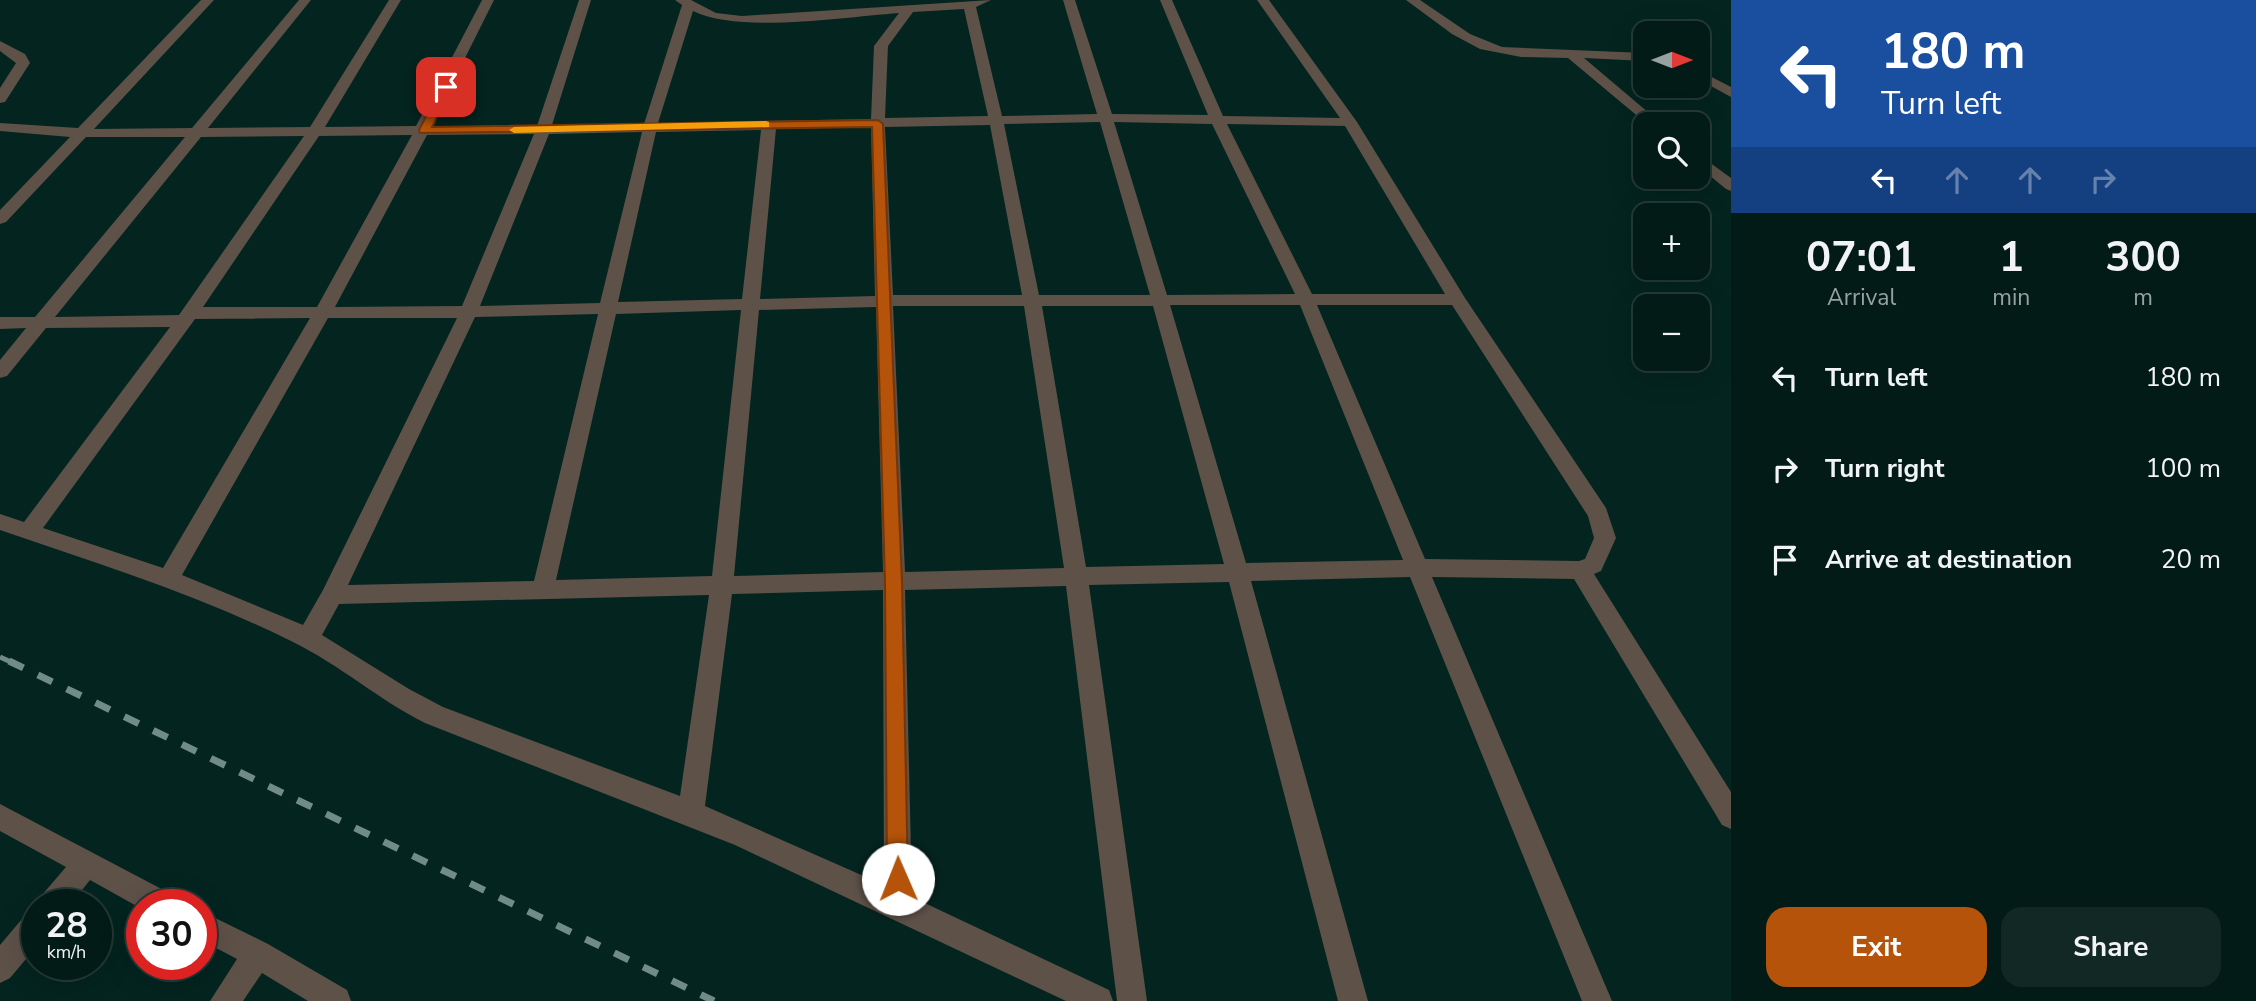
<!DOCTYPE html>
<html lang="en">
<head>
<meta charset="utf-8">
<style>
	:root { --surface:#031b17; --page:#112824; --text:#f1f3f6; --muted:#97a1a1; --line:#243936; --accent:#b45309 }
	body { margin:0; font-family:"Nunito Sans",sans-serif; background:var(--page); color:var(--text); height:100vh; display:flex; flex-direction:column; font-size:26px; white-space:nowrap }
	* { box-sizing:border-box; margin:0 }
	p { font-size:23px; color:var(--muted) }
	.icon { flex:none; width:38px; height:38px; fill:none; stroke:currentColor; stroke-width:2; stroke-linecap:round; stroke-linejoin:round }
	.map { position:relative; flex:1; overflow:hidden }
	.sheet { display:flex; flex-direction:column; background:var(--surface); width:525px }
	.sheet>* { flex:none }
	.banner { background:#1a4fa0; color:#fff; overflow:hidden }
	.needle { width:46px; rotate:90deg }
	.fabs { position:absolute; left:1633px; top:21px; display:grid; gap:14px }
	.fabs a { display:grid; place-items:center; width:77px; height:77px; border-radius:14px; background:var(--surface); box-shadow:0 7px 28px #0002,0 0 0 2px var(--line); font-size:35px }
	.speed { position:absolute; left:21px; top:889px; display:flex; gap:14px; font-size:35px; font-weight:700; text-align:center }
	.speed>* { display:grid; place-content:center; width:91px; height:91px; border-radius:50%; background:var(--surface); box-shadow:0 7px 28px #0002,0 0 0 2px var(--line); line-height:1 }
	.speed small { font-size:18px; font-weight:400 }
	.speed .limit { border:10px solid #d22; background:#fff; color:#111 }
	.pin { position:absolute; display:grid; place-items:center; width:60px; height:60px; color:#fff; margin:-30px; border-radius:14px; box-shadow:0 4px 10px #0006 }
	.me { position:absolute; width:77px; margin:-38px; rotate:359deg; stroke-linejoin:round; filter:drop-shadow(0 0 5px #0008) }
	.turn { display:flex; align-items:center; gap:24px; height:147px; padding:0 35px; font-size:32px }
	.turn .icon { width:91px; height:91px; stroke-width:2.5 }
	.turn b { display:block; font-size:49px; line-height:60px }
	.lanes { display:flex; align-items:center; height:66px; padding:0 35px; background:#0003; justify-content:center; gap:35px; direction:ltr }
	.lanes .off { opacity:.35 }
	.eta { display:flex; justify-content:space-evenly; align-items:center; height:119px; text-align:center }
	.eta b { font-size:42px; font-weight:700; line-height:49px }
	.button { display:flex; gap:14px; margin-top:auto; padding:14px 35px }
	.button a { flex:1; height:80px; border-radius:21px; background:var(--accent); color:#fff; font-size:28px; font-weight:700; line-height:80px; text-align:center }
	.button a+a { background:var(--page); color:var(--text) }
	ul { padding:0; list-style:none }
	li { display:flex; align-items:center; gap:21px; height:91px; padding:0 35px }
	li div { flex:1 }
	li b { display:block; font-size:26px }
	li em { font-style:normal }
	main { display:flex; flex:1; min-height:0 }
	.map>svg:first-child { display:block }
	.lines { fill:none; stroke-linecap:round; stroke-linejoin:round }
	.minor { fill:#5d5148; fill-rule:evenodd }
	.rail-far1 { stroke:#718c87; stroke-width:5; stroke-dasharray:12 12; stroke-linecap:butt }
	.rail { stroke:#718c87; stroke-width:7; stroke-dasharray:16 16; stroke-linecap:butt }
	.route { fill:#b45309; stroke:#753606; stroke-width:2 }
	.slow { fill:#f59e0b }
</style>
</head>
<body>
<main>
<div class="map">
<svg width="1731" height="1001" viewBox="0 0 1731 1001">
	<rect width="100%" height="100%" fill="#04241f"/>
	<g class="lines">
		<!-- minor -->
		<g class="minor">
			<path d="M201,0H214L94,129L192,128L299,0H311L208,128L310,127L389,0H401L325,127L416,126L482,0H494L431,126H537L579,0H591L552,125L644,124L682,5L675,0H691L716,13L742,16L991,0L976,7L1002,116L1097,114L1063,0H1075L1112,114L1208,115L1160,0H1172L1223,116L1340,118L1257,0H1269L1357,122L1465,298L1606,508L1616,538L1601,571L1594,574L1731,792V829L1722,825L1574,579L1432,577L1612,1001H1582L1410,577L1251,581L1368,1001H1338L1229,582L1089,585L1147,1001H1117L1066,586L905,590L912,897L1109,990L1113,1001H1066L735,845L425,723C379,700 340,665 293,642C199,595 99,564 0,530V514L24,522L170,327L46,328L7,376L0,378V360L26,328L0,329V317H35L185,137H86L6,222L0,224V210L70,137L0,131V123L78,128ZM964,9L988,116L885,118L888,46L913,12ZM693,11C740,34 844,17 899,13L874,46L871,119L658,123ZM1100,122L1150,295H1039L1004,124ZM1114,122L1212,124L1295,294L1167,295ZM1227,124L1345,126L1445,294H1312ZM990,125L1022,295H893L885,127ZM871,127L875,296L760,299L776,129ZM761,130L742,299L618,302L656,132ZM642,132L600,303L480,306L549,134ZM534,134L462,306L335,307L427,135ZM412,135L317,307H203L319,136ZM304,136L179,315L55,317L201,137ZM1170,305H1300L1403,560L1246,563ZM1317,305H1452L1588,516L1594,538L1585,559L1579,561L1425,559ZM893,306H1024L1064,568L905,572ZM1042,306H1153L1224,564L1086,567ZM876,307L883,572L734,576L759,310ZM741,310L712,576L556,580L616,314ZM598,314L534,581L348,585L475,317ZM310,318L163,568L43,528L195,319ZM328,318H457L323,590L303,625L182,575ZM883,590L884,885L705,806L732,594ZM709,595L680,796L443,707L409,689L322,635L339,604Z"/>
			<path d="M1406,0H1420L1470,34L1502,47L1645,53V61L1584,58L1662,124H1647L1568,58L1521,57L1480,49L1452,34Z"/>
			<path d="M0,41L25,54L30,63L5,102L0,103V88L16,63L0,51Z"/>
			<path d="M1698,70L1731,87V97L1698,79Z"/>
			<path d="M1698,154L1731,178V191L1726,189L1698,166Z"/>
			<path d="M0,804L173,895L177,905H142V909L90,880L70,905H38L42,895L66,867L0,831Z"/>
			<path d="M37,909V946L10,978L0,983V945L27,913Z"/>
			<path d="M201,911L268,944L347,990L351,1001H308L262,973L243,1001H210L237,959L201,940Z"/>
		</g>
		<!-- rail-far1 -->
		<path class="rail-far1" d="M0,657L13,663"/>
		<!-- rail -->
		<path class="rail" d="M9,661L714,1001"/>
	</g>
	<!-- route -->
	<path class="route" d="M446,84L451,87L432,127L878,120L883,124L902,582L908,879L905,887L898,890L890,887L887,879L885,582L872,127L420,133L419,130L441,87Z"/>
	<!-- slow -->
	<path class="slow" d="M766,121L769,122V127L514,133L509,130L514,127Z"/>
</svg>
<div class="fabs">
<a><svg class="needle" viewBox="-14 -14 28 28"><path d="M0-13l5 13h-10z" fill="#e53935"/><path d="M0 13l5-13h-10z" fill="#97a1a1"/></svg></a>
<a><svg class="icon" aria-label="search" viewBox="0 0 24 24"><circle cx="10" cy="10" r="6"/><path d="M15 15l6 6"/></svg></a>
<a>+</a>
<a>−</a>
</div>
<div class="speed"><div>28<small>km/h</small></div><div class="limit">30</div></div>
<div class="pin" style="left:446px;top:87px;background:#d93025"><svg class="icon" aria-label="arrive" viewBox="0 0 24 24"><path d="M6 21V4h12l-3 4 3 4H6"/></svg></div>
<svg class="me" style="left:898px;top:879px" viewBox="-20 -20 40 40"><circle r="19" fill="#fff"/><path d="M0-13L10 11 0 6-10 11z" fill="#b45309"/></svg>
</div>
<section class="sheet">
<div class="banner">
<div class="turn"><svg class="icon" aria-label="left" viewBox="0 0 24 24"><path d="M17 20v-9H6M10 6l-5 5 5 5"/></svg><div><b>180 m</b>Turn left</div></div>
<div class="lanes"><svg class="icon" aria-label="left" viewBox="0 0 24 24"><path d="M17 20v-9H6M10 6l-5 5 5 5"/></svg><svg class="icon off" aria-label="ahead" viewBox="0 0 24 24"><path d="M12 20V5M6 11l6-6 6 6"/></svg><svg class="icon off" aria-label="ahead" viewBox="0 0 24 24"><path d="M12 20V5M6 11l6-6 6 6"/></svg><svg class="icon off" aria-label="right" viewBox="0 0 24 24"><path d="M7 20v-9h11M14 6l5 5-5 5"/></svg></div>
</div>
<div class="eta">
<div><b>07:01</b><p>Arrival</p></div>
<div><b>1</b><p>min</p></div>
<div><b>300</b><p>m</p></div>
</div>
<ul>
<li><svg class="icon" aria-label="left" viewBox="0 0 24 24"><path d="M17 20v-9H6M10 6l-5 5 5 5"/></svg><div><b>Turn left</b></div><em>180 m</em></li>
<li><svg class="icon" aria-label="right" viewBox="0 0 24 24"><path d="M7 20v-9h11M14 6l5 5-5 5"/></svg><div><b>Turn right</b></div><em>100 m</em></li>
<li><svg class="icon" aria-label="arrive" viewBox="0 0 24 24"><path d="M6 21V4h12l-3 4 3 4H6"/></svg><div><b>Arrive at destination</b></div><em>20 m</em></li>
</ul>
<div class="button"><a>Exit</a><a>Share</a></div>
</section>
</main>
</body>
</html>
